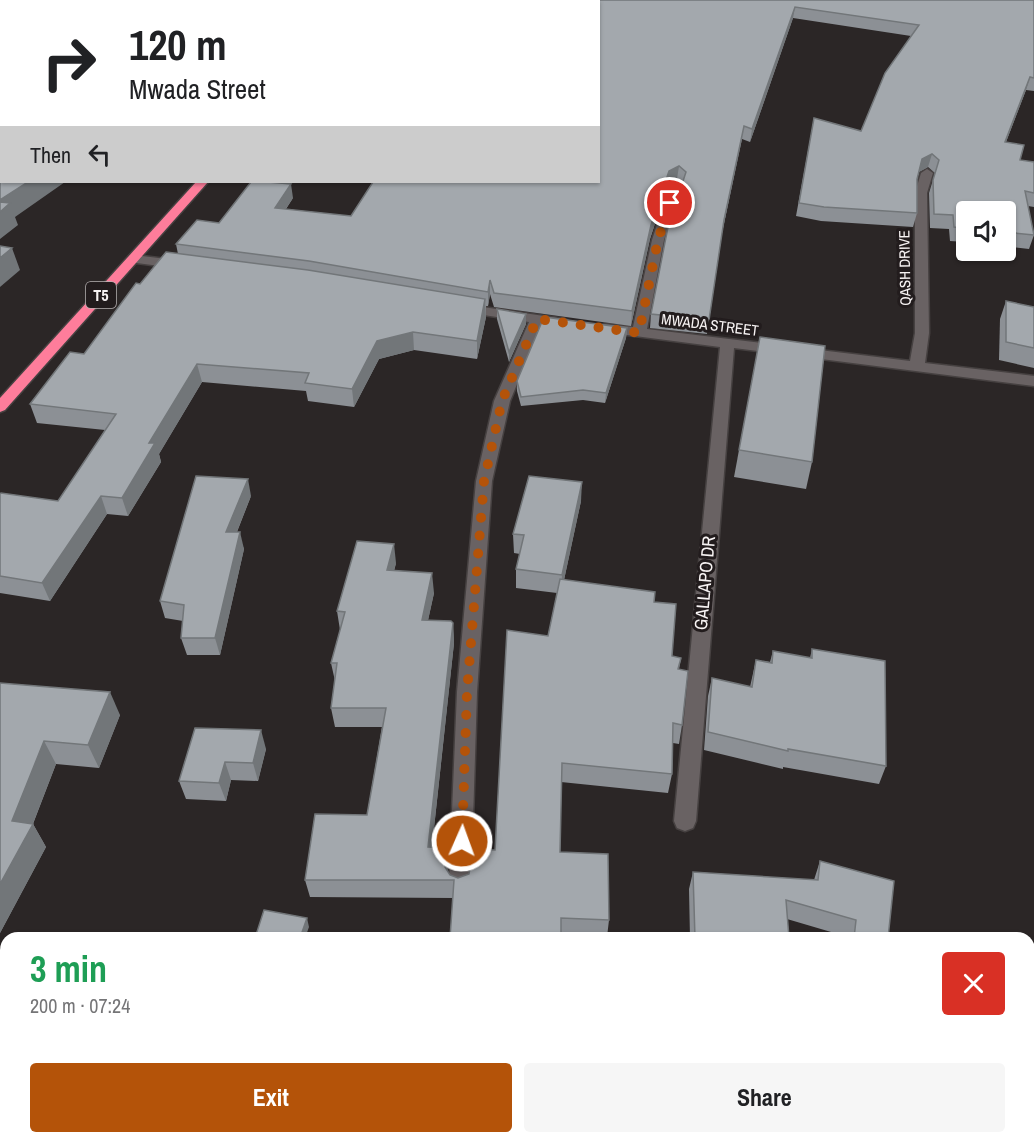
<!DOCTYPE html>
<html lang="en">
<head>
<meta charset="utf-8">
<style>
	:root { --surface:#fff; --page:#f6f6f6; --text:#202124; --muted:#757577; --accent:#b45309 }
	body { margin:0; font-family:"Archivo Narrow",sans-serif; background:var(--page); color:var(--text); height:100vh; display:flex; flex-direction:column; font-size:22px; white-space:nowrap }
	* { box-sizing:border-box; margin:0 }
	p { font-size:20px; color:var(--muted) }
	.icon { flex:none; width:33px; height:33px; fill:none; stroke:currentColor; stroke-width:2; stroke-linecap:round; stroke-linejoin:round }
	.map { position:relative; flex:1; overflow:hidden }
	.drawer { position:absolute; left:0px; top:932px; width:1035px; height:212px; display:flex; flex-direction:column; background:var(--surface); border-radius:18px 18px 0 0; box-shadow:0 2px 4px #0004 }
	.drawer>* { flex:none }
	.hud { position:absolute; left:0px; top:0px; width:600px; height:183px; box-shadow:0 2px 4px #0004; background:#fff; color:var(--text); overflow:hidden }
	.controls { position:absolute; left:956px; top:201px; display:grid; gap:12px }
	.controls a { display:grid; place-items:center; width:60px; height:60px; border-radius:6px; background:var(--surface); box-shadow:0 2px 4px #0004; font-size:30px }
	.pin { position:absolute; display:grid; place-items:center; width:51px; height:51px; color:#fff; margin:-26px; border:3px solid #fff; border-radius:50%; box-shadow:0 2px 6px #0007 }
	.me { position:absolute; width:66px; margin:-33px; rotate:2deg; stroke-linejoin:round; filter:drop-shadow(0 0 4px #0008) }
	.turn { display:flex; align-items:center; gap:21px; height:126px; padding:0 30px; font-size:27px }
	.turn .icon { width:78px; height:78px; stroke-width:2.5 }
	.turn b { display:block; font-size:42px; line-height:51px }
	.then { display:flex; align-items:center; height:57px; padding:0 30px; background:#0003; gap:12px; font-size:22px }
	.round { display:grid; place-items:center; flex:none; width:63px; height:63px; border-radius:6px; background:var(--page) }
	.headline { display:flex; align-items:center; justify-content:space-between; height:102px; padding:0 30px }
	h1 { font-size:36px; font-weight:700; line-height:45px; color:#1e9e55 }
	.button { display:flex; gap:12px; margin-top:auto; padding:12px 30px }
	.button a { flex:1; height:69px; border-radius:6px; background:var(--accent); color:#fff; font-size:24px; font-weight:700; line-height:69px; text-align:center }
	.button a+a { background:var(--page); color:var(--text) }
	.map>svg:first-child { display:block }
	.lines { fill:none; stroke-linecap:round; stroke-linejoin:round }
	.street-casing { stroke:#464141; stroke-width:3 }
	.highway-casing { stroke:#464141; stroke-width:3 }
	.street { fill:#696263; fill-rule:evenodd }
	.highway { fill:#fe7d9b; fill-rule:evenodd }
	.wall { fill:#8c9095 }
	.shaded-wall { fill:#727679 }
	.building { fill:#a3a8ad; stroke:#727679; stroke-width:1.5 }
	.route { stroke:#b45309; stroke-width:10; stroke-dasharray:0 18 }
	.labels { text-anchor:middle; stroke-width:6; stroke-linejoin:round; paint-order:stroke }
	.far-street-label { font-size:15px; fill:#f7f3f3; stroke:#221c1d }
	.shield { fill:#221c1d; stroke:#b7b2b3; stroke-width:1.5 }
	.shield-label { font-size:16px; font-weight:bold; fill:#f7f3f3 }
	.street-label { font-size:18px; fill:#f7f3f3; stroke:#221c1d }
</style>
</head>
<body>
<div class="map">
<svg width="1034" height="1142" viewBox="0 0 1034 1142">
	<rect width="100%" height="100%" fill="#2b2626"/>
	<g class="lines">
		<defs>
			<g id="street">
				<rect x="0" y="64" width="2" height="6"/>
				<path d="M927,169L933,173L927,193L929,333L925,363L1034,376V386L734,348L696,821L693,828L685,831L677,828L674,821L720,347L604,332L597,328L604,324L633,327L652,240L670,185L676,181L682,185L664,240L647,329L910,361L915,333V193L921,173Z"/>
				<path d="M134,255L183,261L190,265L183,269L129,262V256Z"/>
				<path d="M462,304L565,319L572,323L565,327L542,324L510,401L492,481L477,692L471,884L468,891L460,894L452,891L449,884L457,692L476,481L494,401L529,322L457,311V305Z"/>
				<path d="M0,1084L6,1086V1122L0,1120Z"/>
				<path d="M6,1127V1137H27L28,1142H2L1,1137Z"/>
			</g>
			<g id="highway">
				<path d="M359,0H369L358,2Z"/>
				<path d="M196,182H208L5,410L0,412V398Z"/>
			</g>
		</defs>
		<!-- street casing -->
		<use href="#street" class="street-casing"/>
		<!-- highway casing -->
		<use href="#highway" class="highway-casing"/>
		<!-- street -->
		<use href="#street" class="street"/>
		<!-- highway -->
		<use href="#highway" class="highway"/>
	</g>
	<!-- wall -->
	<g class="wall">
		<path d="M0,0H296L294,2H2V60L0,59Z"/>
		<path d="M1034,0V91L1026,90L1006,142L1020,160L1034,162V207L1028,206L1034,235L1029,249L1005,246V212H966V242L950,241L949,229L930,228L929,193L935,173L928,167L919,172L917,180V213L913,227L821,221L796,216L814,118L861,131L911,36L793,18L750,142L742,139L722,233L707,334L650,328L651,314L682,184L677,179L668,184L650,239L631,326L494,307L490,294L488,306H486V317L477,359L414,350L379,359L354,407L308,401L306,391L202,382L159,454L161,462L128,516L107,514L50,601L0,593V494L58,501L105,430L37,423L30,404L84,354L140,284L178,254L176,244L219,223L293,198L286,209L351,216L598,2Z"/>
		<path d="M1006,301L1034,307V368L999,360L1000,319Z"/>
		<path d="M497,309L526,314V324L509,362L497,319Z"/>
		<path d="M627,328L626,338L605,403L583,400L521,406L517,391V381Z"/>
		<path d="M760,337L812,462L806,489L734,477Z"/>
		<path d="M251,496L237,532L244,549L220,655H187L181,638L183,621L165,618L160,601Z"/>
		<path d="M581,501L564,580L654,602L672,656L681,658L679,669L682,725L679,744L673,743L672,774L668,793L561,782L560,852L609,920L607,937L561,935L453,898L310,897L305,880L367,815L382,727H335L331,708L335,681L331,663L340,630L337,611L396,563L394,571L434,593L428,620L453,623L454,643L432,847L446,848L447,871L450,875L458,878L469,874L495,850L548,636L557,593L516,588V569L520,554L514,553L513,534Z"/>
		<path d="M812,649L886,766L879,784L783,767V769L704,750L708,696L712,678L750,687L756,660L770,662L773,651L810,658Z"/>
		<path d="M0,683L120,715L99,768L56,764L33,824L46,847L0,933Z"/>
		<path d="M195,728L266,749L258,781L231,780L226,801L186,799L179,781Z"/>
		<path d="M820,861L888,938H848V937L787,919L789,938H690L689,889L693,872L814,880Z"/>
	</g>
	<!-- shaded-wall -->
	<g class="shaded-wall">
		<path d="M274,0H296L294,2H272Z"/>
		<path d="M795,7L793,18L750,142L752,129Z"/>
		<path d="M1030,77L1026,90L1001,155L1005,142Z"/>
		<path d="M744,126L722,233L707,334L724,220Z"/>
		<path d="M932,154L928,167L919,172L922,159Z"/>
		<path d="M679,166L677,179L668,184L650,239L631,326L632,311L651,225L669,171Z"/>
		<path d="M28,182H65L15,217L18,225L0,239V200Z"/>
		<path d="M291,184L293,198L277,222L275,208Z"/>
		<path d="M12,248L20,270L0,287V258Z"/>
		<path d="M490,280V294L488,306V292Z"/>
		<path d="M485,299L486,317L477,359V341Z"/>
		<path d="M526,314V324L509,362V352Z"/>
		<path d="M627,328L626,338L605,403L606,393Z"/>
		<path d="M413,332L414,350L379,359L354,407L352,389L377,341Z"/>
		<path d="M197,364L202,382L159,454L161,462L128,516L122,498L149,443Z"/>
		<path d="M248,479L251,496L230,549L226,532Z"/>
		<path d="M582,482L581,501L561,594L562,575Z"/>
		<path d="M101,496L107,514L50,601L42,583Z"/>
		<path d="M240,532L244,549L220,655L215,638Z"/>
		<path d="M394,544L396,563L389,590L387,570Z"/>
		<path d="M432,573L434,593L424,639L422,620Z"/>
		<path d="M453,623L454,643L430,865L428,847Z"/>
		<path d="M110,692L120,715L99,768L88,745Z"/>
		<path d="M261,730L266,749L258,781L253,763Z"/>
		<path d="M44,741L56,764L32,826L33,824L46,847L0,933V884L12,821Z"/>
		<path d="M225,762L231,780L226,801L219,783Z"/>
		<path d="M446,848L448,866L447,880L445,867Z"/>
		<path d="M307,918L309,927L305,938H300Z"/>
	</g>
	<!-- building -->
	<g class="building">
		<path d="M0,0H274L272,2H2V43L0,42Z"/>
		<path d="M505,0H1034V78L1030,77L1005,142L1024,145L1020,160L1034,162V193L1025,191L1034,235L1005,232V212H966V228L954,227L953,215L934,214L933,180L939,160L932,154L922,159L917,179V213L824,207L799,203L814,118L861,131L885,73L919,25L795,7L752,129L744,126L724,220L709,320L651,314L668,227L686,172L679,166L669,171L651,225L632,311L494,293L490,280L488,292L309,261L176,244L197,220L219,223L251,182H268L291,184L275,208L351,216L373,182H598V2H503Z"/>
		<path d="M2,94V182H28L0,200V95Z"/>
		<path d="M0,202L10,203L0,212Z"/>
		<path d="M0,246L12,248L0,258Z"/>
		<path d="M166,252L308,270L485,299L477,341L413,332L377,341L352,389L305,383L309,373L197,364L149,443H155L122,498L101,496L42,583L0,576V494L1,493L58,501L116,414L30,404L70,352L84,354L136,283L140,284Z"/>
		<path d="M1006,301L1034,307V348L1006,342Z"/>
		<path d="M497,309L526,314L509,352Z"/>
		<path d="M544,317L627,328L606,393L583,390L521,397L517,381Z"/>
		<path d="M760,337L825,346L812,462L739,450Z"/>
		<path d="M196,476L248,479L226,532H240L215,638H181L184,605L160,601Z"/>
		<path d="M529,476L582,482L562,575L516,569L524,535L513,534Z"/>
		<path d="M357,541L394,544L387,570L432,573L422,620L451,621L453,623L428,847L446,848L445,867L450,875L458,878L469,874L473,849L495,850L507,630L548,636L560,579L655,592L654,602L676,604L672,656L681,658L678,669L688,671L682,725L673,723L672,774L562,763L560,852L608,854L609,920L561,918V938H450L454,880H305L315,814L367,815L386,708H331L337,663H331L345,612L337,611Z"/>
		<path d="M812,649L885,661L886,766L788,749V751L708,732L712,678L752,687L756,660L772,663L773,651L812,658Z"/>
		<path d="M0,683L110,692L88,745L44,741L12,821L33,824L0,884Z"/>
		<path d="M195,728L261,730L253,763L225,762L219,783L179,781Z"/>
		<path d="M820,861L894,881L888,938H854L856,920L786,900L789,938H695L693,872L818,880Z"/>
		<path d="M264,910L307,918L300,938H255Z"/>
	</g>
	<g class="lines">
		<!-- route -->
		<path class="route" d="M462,841L467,692L484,481L502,401L537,319L639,333L658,240L670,203"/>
	</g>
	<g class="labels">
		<!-- far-street labels -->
		<g class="far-street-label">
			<text transform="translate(905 268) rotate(-91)" y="5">QASH DRIVE</text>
			<text transform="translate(710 325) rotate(7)" y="5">MWADA STREET</text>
		</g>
		<!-- shield labels -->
		<rect class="shield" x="86" y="282" width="30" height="26" rx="4.5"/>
		<g class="shield-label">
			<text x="101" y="301">T5</text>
		</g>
		<!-- street labels -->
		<g class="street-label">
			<text transform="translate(705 583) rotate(-85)" y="6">GALLAPO DR</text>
		</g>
	</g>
</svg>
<div class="controls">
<a><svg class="icon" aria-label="sound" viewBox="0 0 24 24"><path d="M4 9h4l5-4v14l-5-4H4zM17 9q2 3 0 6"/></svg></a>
</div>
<div class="pin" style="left:670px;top:203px;background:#d93025"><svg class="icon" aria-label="arrive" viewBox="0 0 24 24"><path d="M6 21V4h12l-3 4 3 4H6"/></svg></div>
<svg class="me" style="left:462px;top:841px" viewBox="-20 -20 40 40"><circle r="17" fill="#b45309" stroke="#fff" stroke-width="3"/><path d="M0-11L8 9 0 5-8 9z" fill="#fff"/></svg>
<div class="hud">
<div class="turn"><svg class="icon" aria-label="right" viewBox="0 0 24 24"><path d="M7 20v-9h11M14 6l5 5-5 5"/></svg><div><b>120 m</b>Mwada Street</div></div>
<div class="then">Then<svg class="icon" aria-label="left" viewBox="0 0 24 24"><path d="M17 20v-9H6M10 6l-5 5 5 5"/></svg></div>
</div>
<section class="drawer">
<div class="headline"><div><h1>3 min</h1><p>200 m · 07:24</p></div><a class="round" style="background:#d93025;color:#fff"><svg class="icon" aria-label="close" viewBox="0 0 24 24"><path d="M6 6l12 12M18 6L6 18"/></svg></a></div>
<div class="button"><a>Exit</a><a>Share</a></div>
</section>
</div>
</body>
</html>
